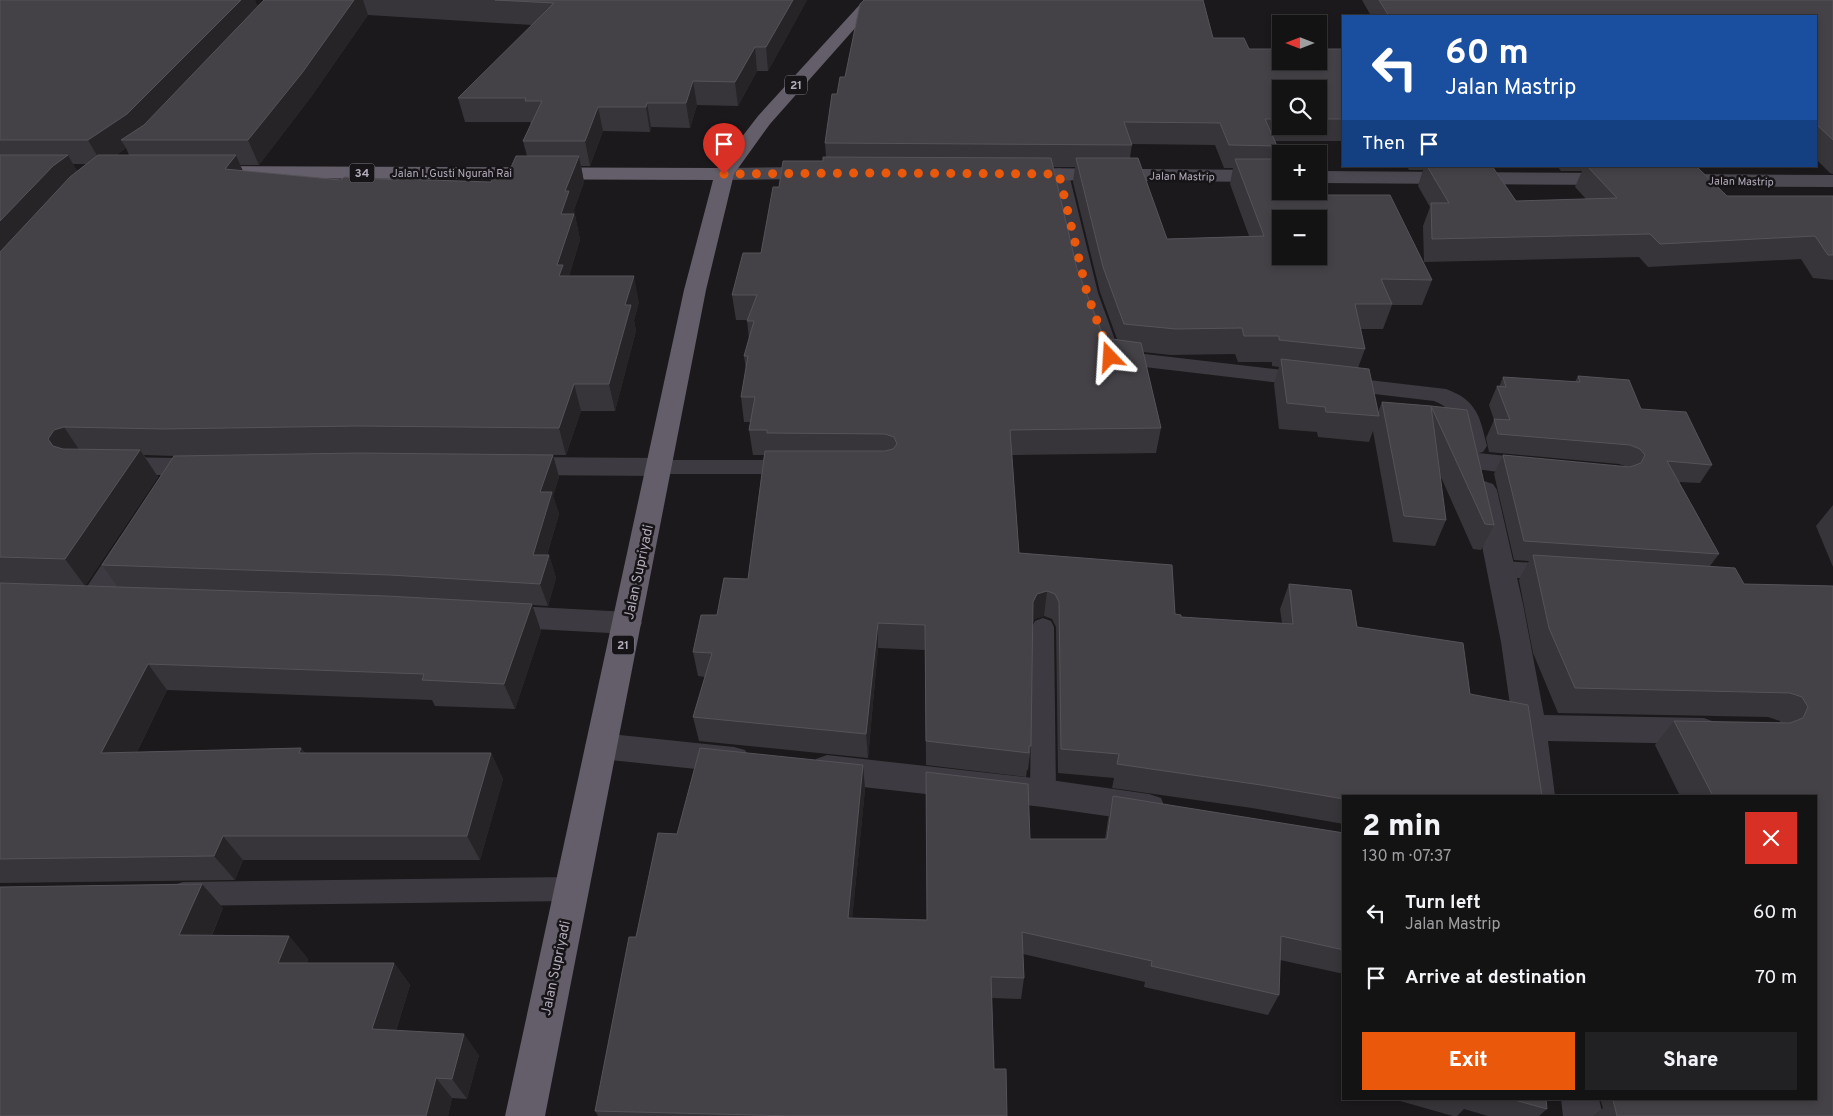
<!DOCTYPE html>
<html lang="en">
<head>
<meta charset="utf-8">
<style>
	:root { --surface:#141314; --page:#212022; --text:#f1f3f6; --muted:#9d9ea0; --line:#333234; --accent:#ea580c }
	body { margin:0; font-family:Overpass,sans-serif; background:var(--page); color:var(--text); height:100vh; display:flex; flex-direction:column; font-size:19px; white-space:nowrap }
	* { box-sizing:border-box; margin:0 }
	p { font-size:16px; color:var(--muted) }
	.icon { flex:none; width:28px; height:28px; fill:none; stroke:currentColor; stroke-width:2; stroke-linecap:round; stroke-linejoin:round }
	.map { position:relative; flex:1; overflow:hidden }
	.panel { position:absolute; left:1342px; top:795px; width:475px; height:305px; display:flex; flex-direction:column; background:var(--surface); border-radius:0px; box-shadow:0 2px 8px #0003,0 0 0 1px var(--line) }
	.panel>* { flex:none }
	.guide { position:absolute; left:1342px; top:15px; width:475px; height:152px; border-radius:0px; box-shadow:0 2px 8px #0003,0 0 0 1px var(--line); background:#1a4fa0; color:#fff; overflow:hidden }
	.needle { width:32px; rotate:270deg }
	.fabs { position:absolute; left:1272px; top:15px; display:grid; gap:10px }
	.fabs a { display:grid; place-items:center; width:55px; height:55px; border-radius:0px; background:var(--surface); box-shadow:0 2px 8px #0003,0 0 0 1px var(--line); font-size:25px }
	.pin { position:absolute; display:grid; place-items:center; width:42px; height:42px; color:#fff; margin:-51px -21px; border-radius:50% 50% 50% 0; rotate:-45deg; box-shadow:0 0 5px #0007 }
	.pin .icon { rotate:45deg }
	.me { position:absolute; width:55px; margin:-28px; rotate:340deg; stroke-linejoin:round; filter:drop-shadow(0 0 4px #0008) }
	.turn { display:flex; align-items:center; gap:18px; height:105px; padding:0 20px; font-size:22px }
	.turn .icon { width:65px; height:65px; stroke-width:2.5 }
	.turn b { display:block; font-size:35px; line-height:42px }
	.then { display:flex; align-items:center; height:48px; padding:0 20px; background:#0003; gap:10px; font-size:19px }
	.round { display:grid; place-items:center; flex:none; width:52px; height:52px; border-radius:0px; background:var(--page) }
	.summary { display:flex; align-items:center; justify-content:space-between; height:85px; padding:0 20px }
	h1 { font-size:30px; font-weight:800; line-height:38px }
	.primary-button { display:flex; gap:10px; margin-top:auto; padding:10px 20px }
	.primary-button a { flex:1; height:58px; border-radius:0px; background:var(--accent); color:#fff; font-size:20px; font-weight:800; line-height:58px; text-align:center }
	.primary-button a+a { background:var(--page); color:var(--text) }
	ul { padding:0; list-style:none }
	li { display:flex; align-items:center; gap:15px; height:65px; padding:0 20px }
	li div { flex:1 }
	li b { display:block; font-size:19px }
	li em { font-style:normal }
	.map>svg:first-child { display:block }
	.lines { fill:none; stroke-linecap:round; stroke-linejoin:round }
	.service { fill:#3e3a41; fill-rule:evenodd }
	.minor { fill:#3e3a41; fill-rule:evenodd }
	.secondary { fill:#4c4851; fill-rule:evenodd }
	.trunk { fill:#635e69; fill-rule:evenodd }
	.wall { fill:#373539; fill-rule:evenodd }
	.shaded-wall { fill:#262427 }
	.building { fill:#444247; stroke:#565259; fill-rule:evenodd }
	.route { stroke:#ea580c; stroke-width:9; stroke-dasharray:0 16.2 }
	.labels { text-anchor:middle; stroke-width:5; stroke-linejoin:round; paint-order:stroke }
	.far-street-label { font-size:11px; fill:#b2abbb; stroke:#161416 }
	.shield { fill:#161416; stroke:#837e8a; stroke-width:1 }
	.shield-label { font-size:12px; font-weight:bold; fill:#b2abbb }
	.street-label { font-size:14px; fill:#b2abbb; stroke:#161416 }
</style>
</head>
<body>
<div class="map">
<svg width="1833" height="1116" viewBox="0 0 1833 1116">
	<rect width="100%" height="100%" fill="#1b191b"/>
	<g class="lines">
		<!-- service -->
		<g class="service">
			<path d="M660,460H792L799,462L802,467L799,472L792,474H660L653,472L650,467L653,462Z"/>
			<path d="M1502,561L1552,564L1560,566L1563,572L1560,578L1552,580L1502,577L1494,575L1491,569L1494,563Z"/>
			<path d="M1043,618L1051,621L1054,627L1056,793L1052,801L1043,804L1034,801L1030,793L1032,627L1035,621Z"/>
			<path d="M572,877L581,880L585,889L581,898L572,901L183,906L174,903L170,894L174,885L183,882Z"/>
		</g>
		<!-- minor -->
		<g class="minor">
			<path d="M1059,168L1066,170L1069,174L1098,293L1119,351L1446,389C1477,400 1480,417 1487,446L1483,452L1474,454L1465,452C1452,430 1464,413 1434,401L1102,362L1076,293L1049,174L1052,170Z"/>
			<path d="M1478,453L1536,459L1545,462L1549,468L1545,474L1536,477L1469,468L1465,462L1469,456Z"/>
			<path d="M114,457L180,458L189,461L193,467L176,493L167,496L158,493L154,487L161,475H114L105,472L101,466L105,460Z"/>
			<path d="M519,457L660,458L669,461L673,467L669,473L660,476L519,475L510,472L506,466L510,460Z"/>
			<path d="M1484,481L1493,484L1497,490L1523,604L1544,715L1704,718L1715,722L1720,731L1715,740L1704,744L1548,741L1555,796H1523L1501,642L1471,490L1475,484Z"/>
			<path d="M130,534L140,537L144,544L140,551L104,607L94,610L84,607L80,599L84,591L120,537Z"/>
			<path d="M499,605L628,612L638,615L642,623L638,631L628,634L499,627L489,624L485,616L489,608Z"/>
			<path d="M601,733L734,747L745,750L750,760L745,770L734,773L601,759L590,755L585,746L590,737Z"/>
			<path d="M827,755L1043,779L1149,794L1161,798L1165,808L1161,818L1149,822L1043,807L827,783L816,779L811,769L816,759Z"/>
			<path d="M1561,1099H1599L1603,1116H1563Z"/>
		</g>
		<!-- secondary -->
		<g class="secondary">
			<path d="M820,167L827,169L830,173L827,177L820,179L724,180L717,178L714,174L717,170L724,168Z"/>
			<path d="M1018,168L1281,170V182L1018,180L1011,178L1008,174L1011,170Z"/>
			<path d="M1319,171L1617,173L1624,175L1627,179L1624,183L1617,185L1319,183Z"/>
			<path d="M1673,174L1833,175V187L1673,186L1666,184L1663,180L1666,176Z"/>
		</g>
		<!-- trunk -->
		<path class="trunk" d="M864,0H880L770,124L734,174L706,290L545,1116H505L684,290L713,180L223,178L216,176L213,172L216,168L223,166L718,168L758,116Z"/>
	</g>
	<!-- wall -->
	<g class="wall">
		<path d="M0,0H255L257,6L264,0H807L768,71H757L738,106L697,105L690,128L651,127L650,132L603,131L590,166H581L584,182L574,210L580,240L569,276L639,302L634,320L636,331L615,411H581L566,455H553L559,477L553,496L559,514L547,555H549L556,578L548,606L532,605L541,631L515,709L435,706L432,700L167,690L137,752L301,748L305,753H491L503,779L480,860H243L235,880L0,883ZM368,15L532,25L458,98L465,122H530L531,124L523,141L527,156L508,174L491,182L341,180L243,171L240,165H259L311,97ZM126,148L129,155H116ZM73,164H86L77,171ZM144,455L174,456L102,565L118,587L85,586L158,477Z"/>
		<path d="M1362,0H1833V174L1830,173L1816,159V16H1371Z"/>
		<path d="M1213,38L1249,49H1343L1344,47V141H1275L1277,146L1274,159L1299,195L1432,280L1422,305H1392L1383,329H1361L1365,349L1358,368L1378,412L1382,402L1431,406L1494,525L1481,550L1473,549L1440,475L1446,520L1435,546L1393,542L1373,431L1369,442L1318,437L1317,432L1279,429L1274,384L1279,367L1272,366V362H1238L1235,354L1171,355L1143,352L1161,428L1156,453L1012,455L1019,553L1181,617L1282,623L1280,609L1289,584L1344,796V824L1252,808L1112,788L1114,778L1058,773L1056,627L1052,619L1044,616L1034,619L1033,622L1031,746L1028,770H1027L1026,777L926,765L925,650L878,648L868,758L699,741L693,717L705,677L698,676L693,652L717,615L748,579L764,455H753L749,430L751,422H744L741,397L746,370L744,356L749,339L747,320H736L732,295L761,253L779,187L823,161L826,157L825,143L837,94L845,77ZM1281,89H1319V126H1281ZM1132,144L1215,145L1224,168H1233L1230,184L1249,236L1167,239L1130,158ZM1053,167H1075L1073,182L1100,292L1117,339L1104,338L1077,269Z"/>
		<path d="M1407,166H1492L1516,201L1586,199L1575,187L1582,171H1561L1557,166H1696L1727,196H1833V280L1813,278L1801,259L1648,267L1639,257L1424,262L1423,226L1430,207L1418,186L1423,170H1409Z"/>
		<path d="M1578,376L1641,409L1712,465L1700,483L1679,482L1719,554L1710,566L1744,584L1833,586V1116H1593L1603,1108L1600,1099H1816V796H1680L1655,745L1674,721L1780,722V721L1768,717L1558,713L1533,653L1519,580L1529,561L1514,560L1494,474L1503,455L1628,467L1619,464L1489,452L1486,438L1494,420L1489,405L1497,386L1499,387L1503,377L1575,382Z"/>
		<path d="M1833,505V567L1816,526Z"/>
		<path d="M863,765L865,789L852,919L927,920L926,772L1030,839H1105L1108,819L1113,796L1344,833V974L1280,960L1279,995L1268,1015L1144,987L1145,982L1023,954L1024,978L1021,999L992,998L994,1069L1007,1116H598L595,1111L636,937L677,834Z"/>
		<path d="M223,908L212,935L289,936L308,959L307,963H394L410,985L396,1031L479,1055L467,1099L452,1098L448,1116H0Z"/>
		<path d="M1393,1099H1546L1547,1109L1539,1116H1488L1464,1109L1457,1116H1453Z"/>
	</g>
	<!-- shaded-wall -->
	<g class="shaded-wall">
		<path d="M241,0H255L260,13L140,139L121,140L126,148L102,164L88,140Z"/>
		<path d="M354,0H363L368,15L311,97L259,165L248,140Z"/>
		<path d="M793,0H807L768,71L766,47Z"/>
		<path d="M755,47L757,71L738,106L735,82Z"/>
		<path d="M693,81L697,105L690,128L686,103Z"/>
		<path d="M647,103L651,127L650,132L646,107Z"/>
		<path d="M598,107L603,131L590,166L585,141Z"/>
		<path d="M68,155L82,180L0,264V221L53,166Z"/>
		<path d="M236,155L247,181L225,169Z"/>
		<path d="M579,156L584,182L574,210L580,240L567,282L566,302L557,265L561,214L565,191Z"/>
		<path d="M634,276L639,302L634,320L636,331L615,411L609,384L625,305Z"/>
		<path d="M574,384L581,411L566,455L559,428Z"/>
		<path d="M64,427L82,454L67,466L48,439L54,430Z"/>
		<path d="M140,450L158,477L85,586L65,559Z"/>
		<path d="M553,455L559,477L553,496L559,514L540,577L533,555L540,492Z"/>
		<path d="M549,555L556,578L548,606L540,584Z"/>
		<path d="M1047,591L1044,616L1034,619L1030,627L1033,602L1037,594Z"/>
		<path d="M532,604L541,631L515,709L504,684Z"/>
		<path d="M878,623V648L868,758L866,734Z"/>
		<path d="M148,664L167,690L124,778L101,753Z"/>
		<path d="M301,748L318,773L299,753Z"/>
		<path d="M491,753L503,779L480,860L467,836Z"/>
		<path d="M863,765L865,789L850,940L848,918Z"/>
		<path d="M223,836L243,860L235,880L214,856Z"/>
		<path d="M202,884L223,908L202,957L179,935Z"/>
		<path d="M289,936L308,959L298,985L278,963Z"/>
		<path d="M394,963L410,985L390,1050L372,1029Z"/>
		<path d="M464,1034L479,1055L467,1099L452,1079Z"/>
		<path d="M436,1078L452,1098L448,1116H426Z"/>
	</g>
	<!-- building -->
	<g class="building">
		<path d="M0,0H241L127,114L88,140H0Z"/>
		<path d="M264,0H354L302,73L248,140H121L144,125Z"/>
		<path d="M495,0H793L766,47H755L735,82L693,81L686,103H647L646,107H598L585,141H523L542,101H525L526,98H458L554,3Z"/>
		<path d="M864,0H1203L1213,38H1244L1249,49H1281V61H1319V49H1344V119H1319V89H1281V119H1265L1277,146L1229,145L1220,123L1124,122L1132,145L825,143L832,94H837L840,77H845L860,4Z"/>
		<path d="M1379,0H1833V140L1816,124V16H1389Z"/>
		<path d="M0,155H68L53,166L0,221Z"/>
		<path d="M98,155H236L225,169L341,180L344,177L398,180L399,179L491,182L495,174H508L516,156H579L565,191H569L561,214H574L557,265H563L559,276H634L625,305H631L609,384H574L559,428L357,426L164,429L64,427L54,430L48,439L53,446L63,449L140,450L65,559L0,557V252L70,177Z"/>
		<path d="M823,157L1051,158L1077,269L1104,338L1141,343L1161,428L1010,430L1019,553L1172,565L1175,614L1181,615V617L1293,624L1289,584L1351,590L1357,627L1463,643L1470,694L1528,705L1542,796H1344V799L1261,785L1117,764L1119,754L1061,749L1059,602L1055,594L1047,591L1037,594L1033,602L1031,746H1029V753L926,741L925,625L878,623L866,734L693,717L712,653L693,652L701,615H717L724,578L748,579L765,451H885L893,449L897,444L894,437L885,434L767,433V430H749L755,397H741L748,356H744L754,321H747L757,295H732L743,253H761L773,187H779L783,161H823Z"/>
		<path d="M1076,158H1138L1167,239L1264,236L1235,159H1281V191H1297L1299,195H1390L1432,280L1381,279L1392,304H1355L1365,349L1279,340V336H1244L1242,328L1176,329L1124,324L1103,267ZM1281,219H1319V256H1281Z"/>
		<path d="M1427,166H1492L1516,201L1617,198L1587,166H1696L1727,196H1833V255H1828L1815,236L1660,244L1650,234L1432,239L1431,203H1449Z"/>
		<path d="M1281,359L1369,369L1379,416L1326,412L1325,407L1287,403Z"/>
		<path d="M1578,376L1629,380L1641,409L1686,412L1712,465L1667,461L1719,554L1524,541L1503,455L1630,467L1641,463L1645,455L1640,449L1630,445L1498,434L1494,419L1510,420L1497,386L1506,387L1503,377L1580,382Z"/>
		<path d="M1382,402L1431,406L1446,520L1404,516Z"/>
		<path d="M1431,406L1467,410L1494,525L1485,524Z"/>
		<path d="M359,453L553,455L540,492H552L533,555H549L540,584L390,575L102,565L174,456Z"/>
		<path d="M1533,555L1735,568L1744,584L1833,586V1116H1617L1613,1100H1626V1099H1816V796H1713L1674,721L1790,723L1803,718L1808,707L1802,697L1790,693L1575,688L1549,628Z"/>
		<path d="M0,583L387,596L532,604L504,684L422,680L424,674L148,664L101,753L301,748L299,753H491L467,836H223L214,856L0,859Z"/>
		<path d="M700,748L863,765L848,918L927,920L926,772L1028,784L1030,839H1107L1113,796L1344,833V950L1281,936L1279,995L1151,966L1152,961L1022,932L1024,978L991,977L994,1069H1006L1007,1116H793L595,1111L629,937H636L658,833L677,834Z"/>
		<path d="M202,884L179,935L289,936L278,963H394L372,1029L464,1034L452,1079L436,1078L426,1116H0V887Z"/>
		<path d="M1511,1099H1546L1547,1109Z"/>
	</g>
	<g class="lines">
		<!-- route -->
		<path class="route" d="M724,174L868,173L1059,174L1087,293L1110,357"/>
	</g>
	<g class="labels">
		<!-- far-street labels -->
		<g class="far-street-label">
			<text x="452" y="177">Jalan I. Gusti Ngurah Rai</text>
			<text transform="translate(1182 176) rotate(1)" y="4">Jalan Mastrip</text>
			<text transform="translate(1741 181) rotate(1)" y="4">Jalan Mastrip</text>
		</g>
		<!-- shield labels -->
		<g class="shield">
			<rect x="785" y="75.5" width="22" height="19" rx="4"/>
			<rect x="349.5" y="163.5" width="25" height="19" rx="4"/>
			<rect x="612" y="635.5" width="22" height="19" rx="4"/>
		</g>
		<g class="shield-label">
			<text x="796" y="89">21</text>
			<text x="362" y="177">34</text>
			<text x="623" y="649">21</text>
		</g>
		<!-- street labels -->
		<g class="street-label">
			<text transform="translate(638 572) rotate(-78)" y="5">Jalan Supriyadi</text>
			<text transform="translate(555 968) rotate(-78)" y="5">Jalan Supriyadi</text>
		</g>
	</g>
</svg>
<div class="fabs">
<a><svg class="needle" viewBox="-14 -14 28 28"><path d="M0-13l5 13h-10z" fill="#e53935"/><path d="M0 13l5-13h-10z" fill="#9d9ea0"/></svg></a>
<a><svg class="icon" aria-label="search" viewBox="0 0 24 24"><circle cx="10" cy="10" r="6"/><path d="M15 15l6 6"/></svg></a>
<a>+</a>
<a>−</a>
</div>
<div class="pin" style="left:724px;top:174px;background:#d93025"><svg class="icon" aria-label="arrive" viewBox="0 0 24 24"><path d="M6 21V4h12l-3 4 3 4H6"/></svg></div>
<svg class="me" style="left:1110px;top:357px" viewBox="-20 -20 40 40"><path d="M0-17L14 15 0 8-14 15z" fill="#ea580c" stroke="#fff" stroke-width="4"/></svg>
<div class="guide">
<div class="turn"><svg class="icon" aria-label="left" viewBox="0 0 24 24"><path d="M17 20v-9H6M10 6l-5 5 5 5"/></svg><div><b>60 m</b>Jalan Mastrip</div></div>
<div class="then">Then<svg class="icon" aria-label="arrive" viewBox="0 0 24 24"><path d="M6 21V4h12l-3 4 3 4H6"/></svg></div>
</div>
<section class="panel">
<div class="summary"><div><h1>2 min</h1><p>130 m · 07:37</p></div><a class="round" style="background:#d93025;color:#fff"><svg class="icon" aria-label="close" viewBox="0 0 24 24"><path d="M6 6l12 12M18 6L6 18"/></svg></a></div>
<ul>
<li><svg class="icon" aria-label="left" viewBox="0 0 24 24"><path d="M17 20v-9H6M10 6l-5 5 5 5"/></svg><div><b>Turn left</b><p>Jalan Mastrip</p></div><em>60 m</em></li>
<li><svg class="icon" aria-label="arrive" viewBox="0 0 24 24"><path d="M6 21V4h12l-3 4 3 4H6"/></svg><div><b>Arrive at destination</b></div><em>70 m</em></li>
</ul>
<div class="primary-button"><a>Exit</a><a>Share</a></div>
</section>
</div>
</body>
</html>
